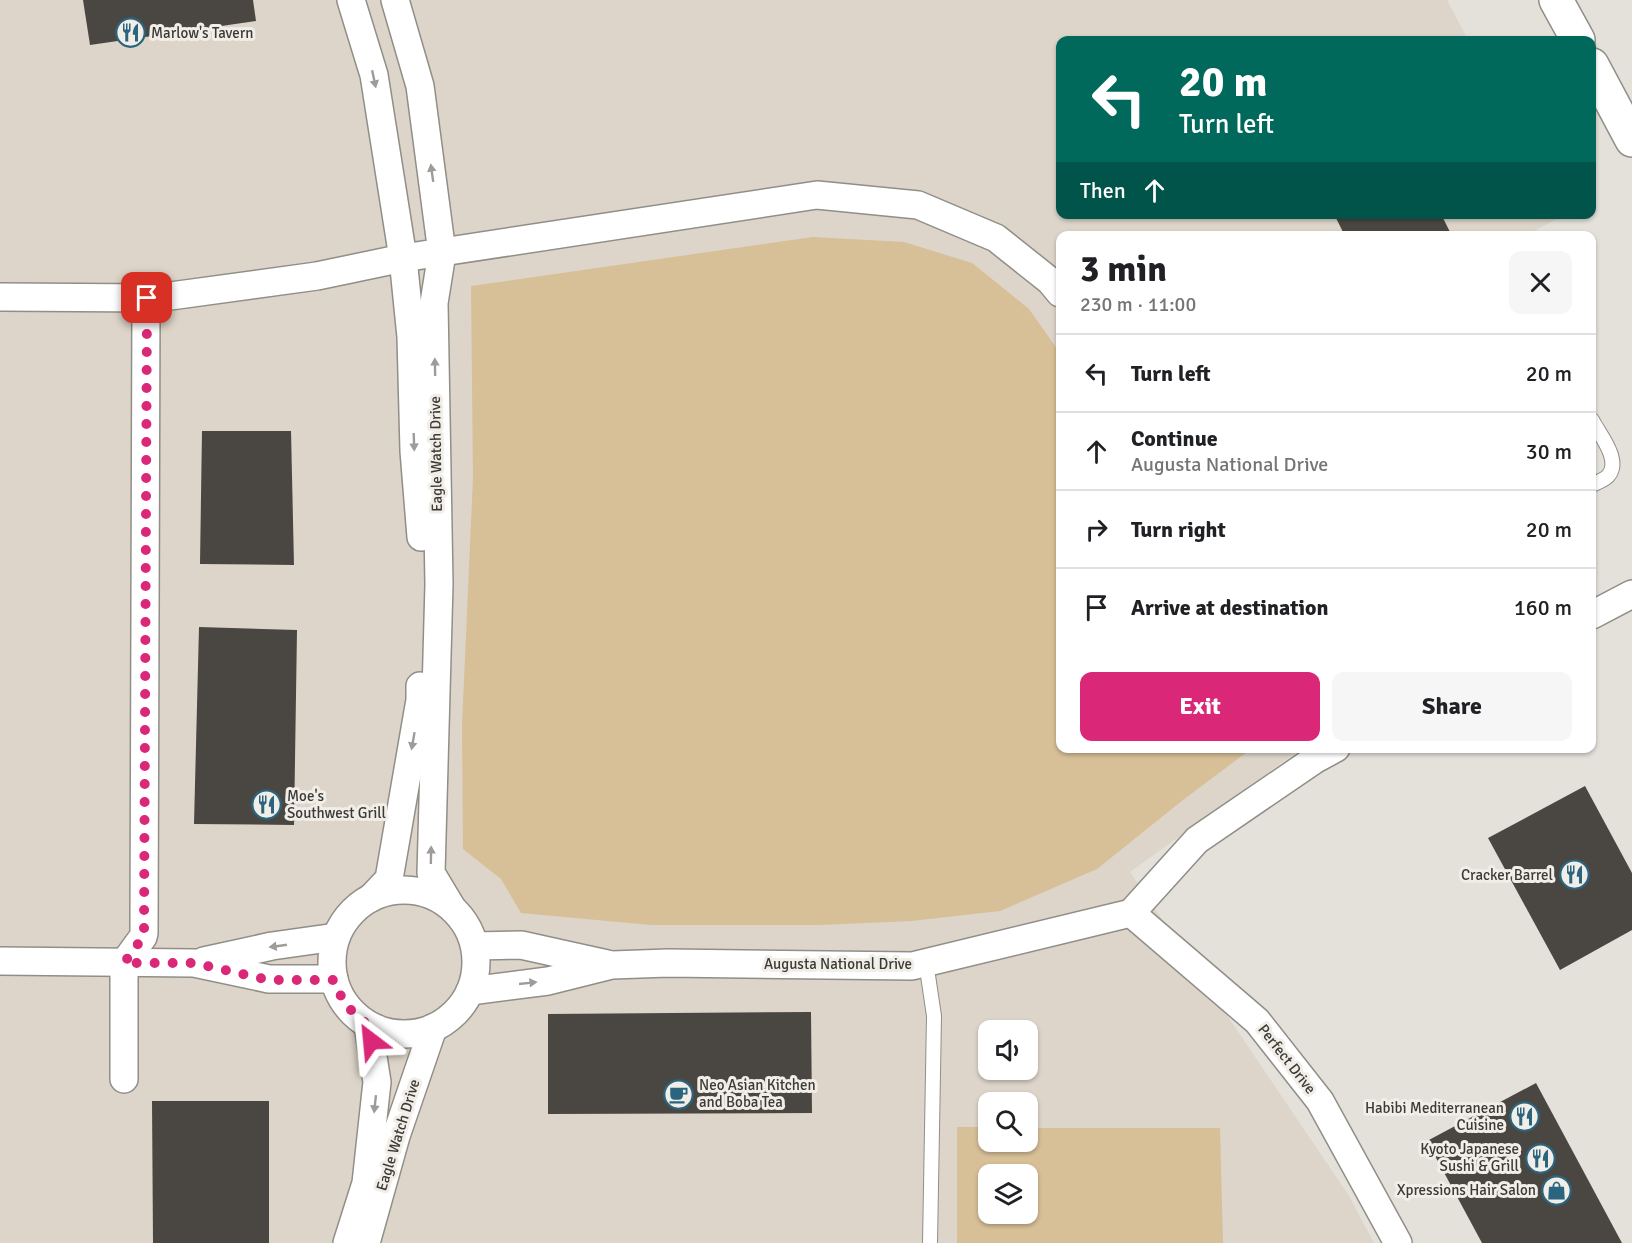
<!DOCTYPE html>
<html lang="en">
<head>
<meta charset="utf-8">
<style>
	:root { --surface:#fff; --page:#f6f6f6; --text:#202124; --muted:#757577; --line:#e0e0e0; --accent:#db2777 }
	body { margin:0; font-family:Signika,sans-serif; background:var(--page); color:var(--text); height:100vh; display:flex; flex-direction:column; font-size:22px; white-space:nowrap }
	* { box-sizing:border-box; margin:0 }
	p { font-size:20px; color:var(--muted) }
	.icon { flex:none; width:33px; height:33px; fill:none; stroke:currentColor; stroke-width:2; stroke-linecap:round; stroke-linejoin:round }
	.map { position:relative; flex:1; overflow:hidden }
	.details { position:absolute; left:1056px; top:231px; width:540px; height:522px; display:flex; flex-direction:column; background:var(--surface); border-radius:12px; box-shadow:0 2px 4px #0004 }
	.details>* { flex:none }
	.hud { position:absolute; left:1056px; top:36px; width:540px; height:183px; border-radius:12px; box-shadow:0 2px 4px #0004; background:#00695c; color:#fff; overflow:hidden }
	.buttons { position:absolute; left:978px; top:1020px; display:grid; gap:12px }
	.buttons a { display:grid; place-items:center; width:60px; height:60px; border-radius:12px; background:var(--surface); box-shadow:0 2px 4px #0004; font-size:30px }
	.pin { position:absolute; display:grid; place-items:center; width:51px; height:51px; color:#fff; margin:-26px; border-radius:12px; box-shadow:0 3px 9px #0006 }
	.me { position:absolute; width:66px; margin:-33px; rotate:331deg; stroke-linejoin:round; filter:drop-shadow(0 0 4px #0008) }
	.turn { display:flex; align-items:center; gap:21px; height:126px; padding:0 24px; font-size:27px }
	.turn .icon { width:78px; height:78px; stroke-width:2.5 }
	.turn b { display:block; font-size:42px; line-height:51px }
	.then { display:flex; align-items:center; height:57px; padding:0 24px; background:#0003; gap:12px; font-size:22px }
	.round { display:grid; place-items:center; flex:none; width:63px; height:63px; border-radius:12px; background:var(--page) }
	.head { display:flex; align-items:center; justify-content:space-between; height:102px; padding:0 24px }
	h1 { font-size:36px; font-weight:700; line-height:45px }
	.button { display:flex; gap:12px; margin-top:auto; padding:12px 24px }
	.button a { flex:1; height:69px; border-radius:12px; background:var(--accent); color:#fff; font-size:24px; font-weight:700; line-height:69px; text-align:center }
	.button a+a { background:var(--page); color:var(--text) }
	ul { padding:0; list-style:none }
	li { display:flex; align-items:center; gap:18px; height:78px; padding:0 24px; border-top:2px solid var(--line) }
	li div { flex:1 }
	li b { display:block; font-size:22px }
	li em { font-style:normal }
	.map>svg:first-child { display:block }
	.built { fill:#ddd5c9; fill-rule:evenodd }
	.green { fill:#d7bf97; fill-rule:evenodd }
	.building { fill:#4a4742 }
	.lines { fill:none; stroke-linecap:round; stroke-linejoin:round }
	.service-casing { stroke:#918e88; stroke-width:16 }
	.minor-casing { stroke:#918e88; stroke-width:30 }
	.primary-casing { stroke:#918e88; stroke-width:36 }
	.service { stroke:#fff; stroke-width:14 }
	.minor { stroke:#fff; stroke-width:27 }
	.primary { stroke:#fff; stroke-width:33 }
	.oneway { fill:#9d9c9b }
	.route { stroke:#db2777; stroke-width:10; stroke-dasharray:0 18 }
	.labels { text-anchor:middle; stroke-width:6; stroke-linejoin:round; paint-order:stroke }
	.poi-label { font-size:15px; fill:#3b3a37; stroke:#f1ede7; text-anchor:end }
	.street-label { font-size:15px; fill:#3b3a37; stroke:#f1ede7 }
</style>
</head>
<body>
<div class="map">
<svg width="1632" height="1243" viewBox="0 0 1632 1243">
	<rect width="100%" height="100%" fill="#e4e0da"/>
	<!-- built -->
	<path class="built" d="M0,0H1447L1468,40H1060V214H1561L1562,216L1525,236H1060V748L1297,749L1298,751L1130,872L1349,1196L1374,1243H0ZM988,1030H1028V1070H988ZM988,1102H1028V1142H988ZM988,1174H1028V1214H988Z"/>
	<!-- green -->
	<g class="green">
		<path d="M813,237L904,242L972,263L1029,309L1060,353V748L1251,749L1183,800L1097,869L1000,911L911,921L820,925H651L521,913L501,879L463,849L462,725L473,478L471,286Z"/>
		<path d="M957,1127H988V1142H1028V1128H1220L1223,1243H957ZM988,1174H1028V1214H988Z"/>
	</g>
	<!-- building -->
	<g class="building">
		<path d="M83,0H253L256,21L90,45Z"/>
		<path d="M1334,214H1441L1452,236H1345Z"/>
		<path d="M202,431H291L294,565L200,564Z"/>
		<path d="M199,627L297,630L294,825L194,824Z"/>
		<path d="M1585,786L1632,873V930L1560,970L1488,838Z"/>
		<path d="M811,1012L812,1113L548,1114V1014Z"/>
		<path d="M1536,1083L1622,1243H1482L1427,1141Z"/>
		<path d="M152,1101H269V1243H153Z"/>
	</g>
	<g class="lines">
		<defs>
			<g id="service">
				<path d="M1592,420C1599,434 1622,460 1608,476C1604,480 1596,483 1592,485"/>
				<path d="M926,962L934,1016L930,1243"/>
			</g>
			<g id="minor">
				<path d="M351,0L374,75L403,258L411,337L414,451L421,537"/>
				<path d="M395,0L420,86L442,253L434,303L439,584L431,873L452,908"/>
				<path d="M0,297L156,298L317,276L403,258L817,195L918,205L996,238L1050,281L1060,293"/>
				<path d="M1592,615L1632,594"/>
				<circle cx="404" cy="962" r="72"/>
				<path d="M371,898L389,879L420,700V686"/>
				<path d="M1131,913L1257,1021L1320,1101L1398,1243"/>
				<path d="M1131,913L1197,840L1314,760L1336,748"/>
				<path d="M475,946L521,945L607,964"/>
				<path d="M0,961L194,963L269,979H334"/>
				<path d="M204,961L272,946L336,937"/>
				<path d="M470,991L548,981L612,965L668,963L912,966L1131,913"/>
				<path d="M124,1079V963L143,937L144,933L146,298"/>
				<path d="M347,1243L366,1183L377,1082L368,1025"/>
				<path d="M366,1243L396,1136L433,1028"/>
			</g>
			<g id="primary">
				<path d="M1556,0L1578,40"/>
				<path d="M1592,65L1632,140"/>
			</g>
		</defs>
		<!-- service casing -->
		<use href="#service" class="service-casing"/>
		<!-- minor casing -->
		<use href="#minor" class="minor-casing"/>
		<!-- primary casing -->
		<use href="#primary" class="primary-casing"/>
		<!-- service -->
		<use href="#service" class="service"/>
		<!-- minor -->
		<use href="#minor" class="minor"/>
		<!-- primary -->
		<use href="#primary" class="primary"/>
	</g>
	<!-- one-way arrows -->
	<defs><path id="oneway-solid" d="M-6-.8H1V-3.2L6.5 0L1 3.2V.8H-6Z" transform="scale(1.5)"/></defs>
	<g class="oneway">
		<use href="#oneway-solid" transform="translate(374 79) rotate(78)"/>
		<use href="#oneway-solid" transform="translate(432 173) rotate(-98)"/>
		<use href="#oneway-solid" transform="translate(435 367) rotate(-91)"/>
		<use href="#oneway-solid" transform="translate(414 442) rotate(88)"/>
		<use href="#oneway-solid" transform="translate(413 741) rotate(100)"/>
		<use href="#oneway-solid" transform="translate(431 855) rotate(-89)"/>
		<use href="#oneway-solid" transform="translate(278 946) rotate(172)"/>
		<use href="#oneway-solid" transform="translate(528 983) rotate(-6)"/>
		<use href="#oneway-solid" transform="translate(375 1104) rotate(96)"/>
	</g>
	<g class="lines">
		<!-- route -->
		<path class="route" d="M147,298L144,933L143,937L124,963H194L269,980H334C342,1002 350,1011 368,1025L371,1041"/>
	</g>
	<!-- icons -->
	<defs>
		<symbol id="restaurant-ring" viewBox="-11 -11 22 22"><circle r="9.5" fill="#f1ede7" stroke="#2b647e" stroke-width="1.5"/><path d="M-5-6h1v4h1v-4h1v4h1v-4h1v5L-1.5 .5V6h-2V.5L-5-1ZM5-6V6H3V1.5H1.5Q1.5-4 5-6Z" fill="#2b647e"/></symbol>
		<symbol id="cafe-ring" viewBox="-11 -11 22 22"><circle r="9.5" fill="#f1ede7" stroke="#2b647e" stroke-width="1.5"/><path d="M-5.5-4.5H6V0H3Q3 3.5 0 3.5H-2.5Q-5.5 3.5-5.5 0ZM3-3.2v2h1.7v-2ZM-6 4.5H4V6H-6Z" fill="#2b647e"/></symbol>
		<symbol id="shop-ring" viewBox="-11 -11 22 22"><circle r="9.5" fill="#f1ede7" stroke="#2b647e" stroke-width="1.5"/><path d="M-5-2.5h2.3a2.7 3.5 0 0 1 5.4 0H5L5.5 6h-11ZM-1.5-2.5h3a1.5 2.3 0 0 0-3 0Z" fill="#2b647e"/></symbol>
	</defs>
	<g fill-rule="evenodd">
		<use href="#restaurant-ring" x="114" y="16" width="33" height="33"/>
		<use href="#restaurant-ring" x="250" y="788" width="33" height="33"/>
		<use href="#restaurant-ring" x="1558" y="858" width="33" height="33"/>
		<use href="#cafe-ring" x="662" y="1078" width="33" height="33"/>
		<use href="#restaurant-ring" x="1508" y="1100" width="33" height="33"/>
		<use href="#restaurant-ring" x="1524" y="1142" width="33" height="33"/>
		<use href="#shop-ring" x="1540" y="1174" width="33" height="33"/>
	</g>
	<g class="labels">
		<!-- poi labels -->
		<g class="poi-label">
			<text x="151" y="38" text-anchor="start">Marlow's Tavern</text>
			<text x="287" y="801" text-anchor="start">Moe's<tspan x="287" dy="17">Southwest Grill</tspan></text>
			<text x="1553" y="880">Cracker Barrel</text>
			<text x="699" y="1090" text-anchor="start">Neo Asian Kitchen<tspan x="699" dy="17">and Boba Tea</tspan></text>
			<text x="1504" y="1113">Habibi Mediterranean<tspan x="1504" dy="17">Cuisine</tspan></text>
			<text x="1519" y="1154">Kyoto Japanese<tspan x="1519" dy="17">Sushi &amp; Grill</tspan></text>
			<text x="1536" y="1195">Xpressions Hair Salon</text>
		</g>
		<!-- street labels -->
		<g class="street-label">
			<text transform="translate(436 454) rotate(-91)" y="5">Eagle Watch Drive</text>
			<text x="838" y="969">Augusta National Drive</text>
			<text transform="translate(1287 1059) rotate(52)" y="5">Perfect Drive</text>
			<text transform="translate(398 1135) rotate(-73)" y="5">Eagle Watch Drive</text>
		</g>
	</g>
</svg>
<div class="buttons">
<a><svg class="icon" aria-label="sound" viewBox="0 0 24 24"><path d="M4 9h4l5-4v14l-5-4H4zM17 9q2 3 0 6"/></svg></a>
<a><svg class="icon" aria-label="search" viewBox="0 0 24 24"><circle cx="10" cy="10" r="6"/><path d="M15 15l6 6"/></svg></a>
<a><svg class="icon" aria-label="layers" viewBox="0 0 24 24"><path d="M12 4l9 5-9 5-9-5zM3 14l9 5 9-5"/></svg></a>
</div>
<div class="pin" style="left:147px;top:298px;background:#d93025"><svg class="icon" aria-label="arrive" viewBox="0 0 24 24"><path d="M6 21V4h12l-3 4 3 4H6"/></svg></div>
<svg class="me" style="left:371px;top:1041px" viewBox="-20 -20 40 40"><path d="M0-17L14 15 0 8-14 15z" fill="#db2777" stroke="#fff" stroke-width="4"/></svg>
<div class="hud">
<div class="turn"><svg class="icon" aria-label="left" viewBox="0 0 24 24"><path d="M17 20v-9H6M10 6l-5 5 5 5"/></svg><div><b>20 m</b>Turn left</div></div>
<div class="then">Then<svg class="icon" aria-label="ahead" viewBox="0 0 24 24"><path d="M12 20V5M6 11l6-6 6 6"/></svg></div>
</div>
<section class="details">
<div class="head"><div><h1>3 min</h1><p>230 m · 11:00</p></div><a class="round"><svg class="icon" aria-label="close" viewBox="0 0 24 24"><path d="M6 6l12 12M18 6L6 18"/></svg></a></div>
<ul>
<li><svg class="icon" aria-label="left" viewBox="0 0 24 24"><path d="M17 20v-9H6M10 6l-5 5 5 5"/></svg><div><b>Turn left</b></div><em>20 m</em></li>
<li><svg class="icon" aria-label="ahead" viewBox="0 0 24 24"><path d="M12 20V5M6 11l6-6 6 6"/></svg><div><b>Continue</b><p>Augusta National Drive</p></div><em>30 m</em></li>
<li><svg class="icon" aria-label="right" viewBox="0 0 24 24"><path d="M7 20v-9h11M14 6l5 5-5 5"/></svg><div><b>Turn right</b></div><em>20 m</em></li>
<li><svg class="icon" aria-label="arrive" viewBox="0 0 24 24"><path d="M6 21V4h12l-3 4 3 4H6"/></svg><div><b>Arrive at destination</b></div><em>160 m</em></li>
</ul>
<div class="button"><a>Exit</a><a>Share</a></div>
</section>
</div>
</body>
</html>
